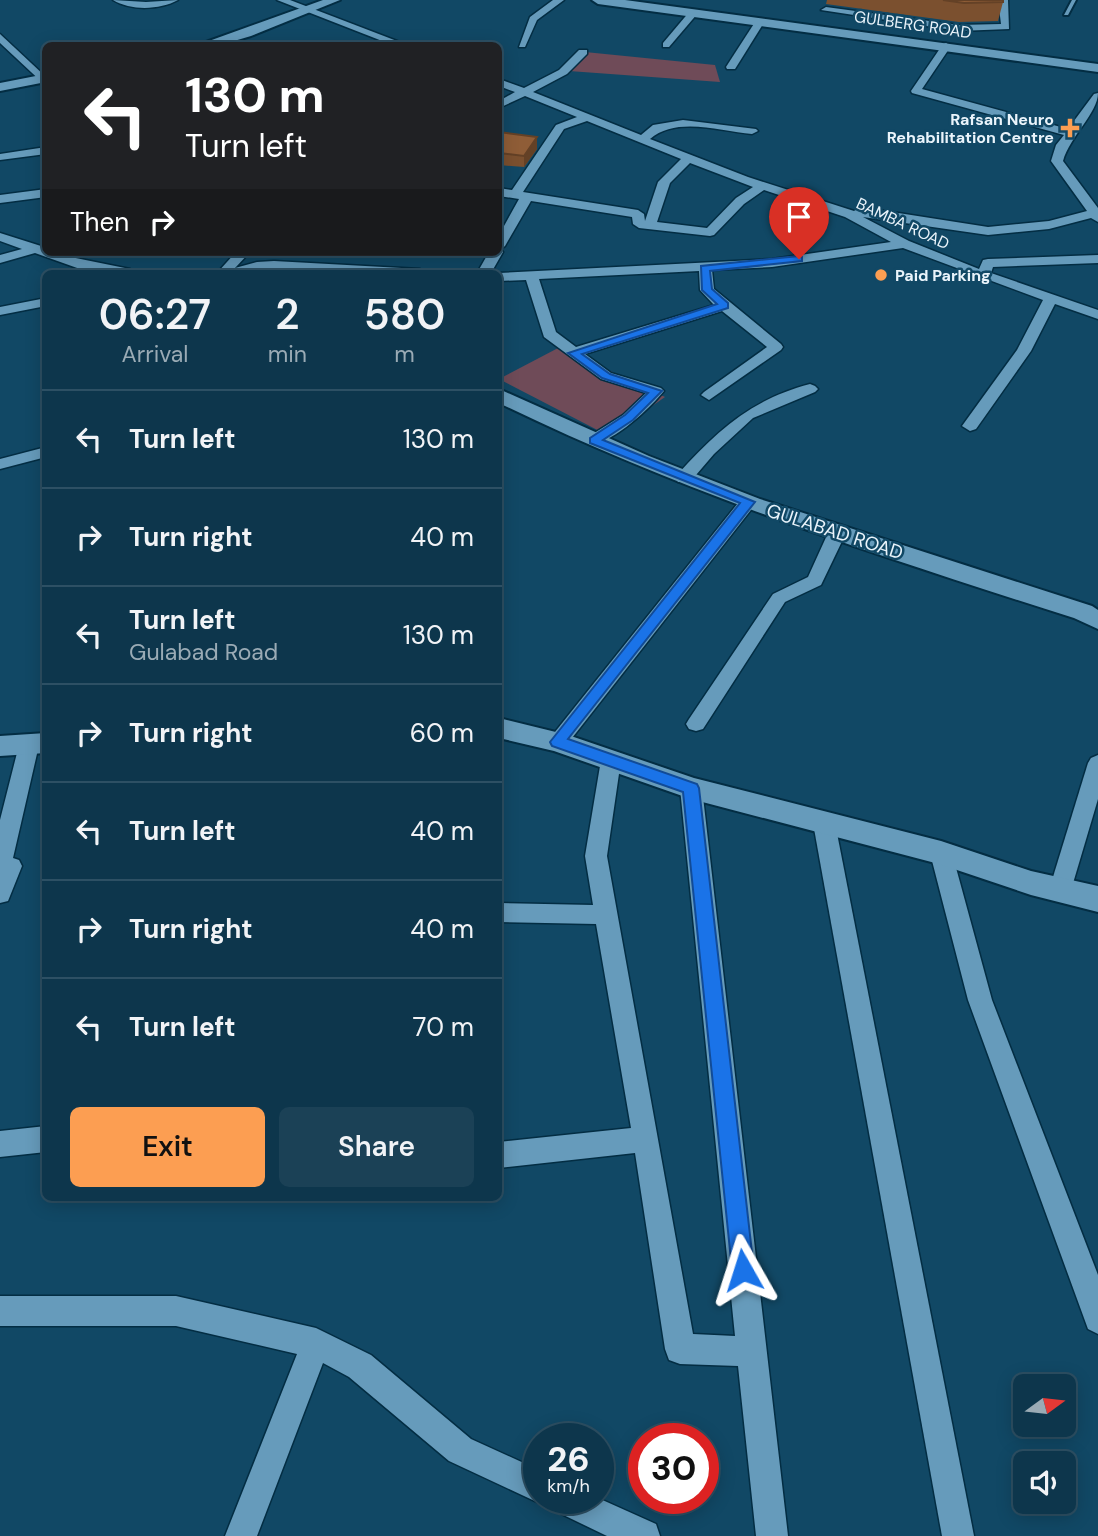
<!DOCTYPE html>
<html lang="en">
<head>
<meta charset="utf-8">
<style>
	:root { --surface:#0d364c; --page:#1b4156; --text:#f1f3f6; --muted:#9aabb5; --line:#2d5064; --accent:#fc9e52 }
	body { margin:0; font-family:"DM Sans",sans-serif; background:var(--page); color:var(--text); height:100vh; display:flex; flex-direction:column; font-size:26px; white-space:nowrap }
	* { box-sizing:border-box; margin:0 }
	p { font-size:23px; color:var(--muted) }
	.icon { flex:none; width:38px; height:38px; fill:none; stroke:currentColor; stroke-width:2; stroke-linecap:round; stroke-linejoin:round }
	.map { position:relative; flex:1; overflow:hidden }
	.panel { position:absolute; left:42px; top:270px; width:460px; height:931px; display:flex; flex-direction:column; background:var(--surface); border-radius:10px; box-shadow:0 4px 18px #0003,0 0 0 2px var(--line) }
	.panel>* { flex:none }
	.banner { position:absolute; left:42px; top:42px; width:460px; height:214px; border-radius:10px; box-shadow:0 4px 18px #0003,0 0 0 2px var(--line); background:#202124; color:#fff; overflow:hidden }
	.needle { width:46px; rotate:75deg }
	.controls { position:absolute; left:1013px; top:1374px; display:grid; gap:14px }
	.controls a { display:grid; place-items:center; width:63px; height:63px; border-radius:10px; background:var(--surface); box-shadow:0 4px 18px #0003,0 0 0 2px var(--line); font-size:35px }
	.speed { position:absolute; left:523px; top:1423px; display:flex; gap:14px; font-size:35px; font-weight:700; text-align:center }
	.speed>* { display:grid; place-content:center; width:91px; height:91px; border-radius:50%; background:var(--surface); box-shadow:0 4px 18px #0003,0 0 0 2px var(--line); line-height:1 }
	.speed small { font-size:18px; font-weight:400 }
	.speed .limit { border:10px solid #d22; background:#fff; color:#111 }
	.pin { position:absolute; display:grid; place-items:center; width:60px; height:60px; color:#fff; margin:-72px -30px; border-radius:50% 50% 50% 0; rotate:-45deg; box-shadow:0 0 7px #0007 }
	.pin .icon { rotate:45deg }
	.me { position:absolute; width:77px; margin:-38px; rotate:354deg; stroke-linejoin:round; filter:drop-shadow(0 0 5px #0008) }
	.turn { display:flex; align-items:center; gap:24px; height:147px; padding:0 28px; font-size:32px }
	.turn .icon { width:91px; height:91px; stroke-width:2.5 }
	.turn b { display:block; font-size:49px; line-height:60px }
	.then { display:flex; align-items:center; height:66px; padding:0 28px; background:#0003; gap:14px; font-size:26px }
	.eta { display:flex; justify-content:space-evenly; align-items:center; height:119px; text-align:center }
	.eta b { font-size:42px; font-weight:600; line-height:49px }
	.action { display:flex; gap:14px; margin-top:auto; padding:14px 28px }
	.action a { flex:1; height:80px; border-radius:10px; background:var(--accent); color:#111; font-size:28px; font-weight:600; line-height:80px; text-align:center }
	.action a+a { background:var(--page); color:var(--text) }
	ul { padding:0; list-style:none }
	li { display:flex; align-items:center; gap:21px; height:98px; padding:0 28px; border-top:2px solid var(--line) }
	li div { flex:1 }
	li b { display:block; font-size:26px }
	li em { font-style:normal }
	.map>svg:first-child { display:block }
	.green { fill:#6f4b58 }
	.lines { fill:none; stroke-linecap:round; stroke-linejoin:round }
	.service-casing { stroke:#032d43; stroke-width:4 }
	.minor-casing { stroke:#032d43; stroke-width:3 }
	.tertiary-casing { stroke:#032d43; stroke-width:4 }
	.service { fill:#669bbb; fill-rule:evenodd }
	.minor { fill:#669bbb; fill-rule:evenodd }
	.tertiary { fill:#669bbb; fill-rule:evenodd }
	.wall { fill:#7b502f }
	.shaded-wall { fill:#644126 }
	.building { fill:#8f5d37; stroke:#644126; stroke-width:2 }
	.route { fill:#1a73e8; stroke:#114b97; stroke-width:2 }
	.poi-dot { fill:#fc9e52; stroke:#114865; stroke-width:2.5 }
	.labels { text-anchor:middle; stroke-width:5; stroke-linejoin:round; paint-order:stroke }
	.far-street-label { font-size:16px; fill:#eaf4fb; stroke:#114865 }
	.far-poi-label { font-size:16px; font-weight:bold; fill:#eaf4fb; stroke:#114865; text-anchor:end }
	.street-label { font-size:19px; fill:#eaf4fb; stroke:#114865 }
</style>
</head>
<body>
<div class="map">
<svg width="1098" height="1536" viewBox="0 0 1098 1536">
	<rect width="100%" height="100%" fill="#114865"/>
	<!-- green -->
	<g class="green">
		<path d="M585,52L715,65L720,82L569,71Z"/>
		<path d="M560,347L665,397L609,436L499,379Z"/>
	</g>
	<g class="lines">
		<defs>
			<path id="service" d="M1072,0H1076L1068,15H1064Z"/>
			<g id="minor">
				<path d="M113,0L146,2L178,0C160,10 131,11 113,0Z"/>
				<path d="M277,0H290L410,46H395Z"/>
				<path d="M553,0H564L537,20L525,47H519L530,17Z"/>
				<path d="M998,0H1008L1009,29L959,31L821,10L826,7L959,25L1001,24Z"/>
				<path d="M690,11L698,13L669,47H663V43Z"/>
				<path d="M757,19L765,21L735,69H727L726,67Z"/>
				<path d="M0,34L46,77V86L0,43Z"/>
				<path d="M946,43L951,46L922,89L1068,129L1094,94L1098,93C1098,113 1070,136 1063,161L1098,208V222L1091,218L1049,229L988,235L863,217L909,241L979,269L983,260L988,259L1098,255V263L993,267L991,273L1098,310V319L1055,304L1031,351L976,429L970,431L962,426L1017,350L1043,300L903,248L772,267L712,270L714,289L781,344L783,347L781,350L709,400L701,395L704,392L767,347L722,311L585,354L611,373L661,388L664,391C651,407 609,448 588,443L586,440L588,437L623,415L646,393L601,379L544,337L526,280L499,281V273L772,259L891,242L845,217L764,190L744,204L714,235L710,236L639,228L633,224L632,217L531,201L505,246L501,249L503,252L491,273H477L489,252H499V235L519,199L499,196V188L512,190L556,125L577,117L525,96L499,108V101L515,92L499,86V79L524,88L559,70L579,50H587V54L567,74L533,92L641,135L653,125L683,120L756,129L758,131L752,134C721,131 676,116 650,139L748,177L854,211L860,207L988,227L1049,221L1087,211L1051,161L1056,145L1064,135L912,93L911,91L943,44ZM587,121L681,159L658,182L645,221L644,214L638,210L523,192L564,129ZM690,163L753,187L736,198L707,228L657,222L670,183ZM699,271L700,290L714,305L576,347L556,332L539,279Z"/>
				<path d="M46,147V154L0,160V154Z"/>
				<path d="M46,189V197L0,203V195Z"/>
				<path d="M0,233L41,246L46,249V252L130,269L137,273H105L80,269L35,253L0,263V255L22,249L0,241Z"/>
				<path d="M236,252H250L235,268L257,262L274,261L420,269L427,273L274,269L248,273H217Z"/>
				<path d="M46,298V306L0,315V307Z"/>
				<path d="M810,384L815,386L818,389L815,392L753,418L714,454L690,482H678L676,478L678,474C717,431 752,399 810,384Z"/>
				<path d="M46,447V457L0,469V459Z"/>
				<path d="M748,497L756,502L754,506L565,747L558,750L551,747L548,742L551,737L742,498Z"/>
				<path d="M837,528L846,533L821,585L785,602L703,729L696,731L689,729L686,724L689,719L773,594L808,577L828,533Z"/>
				<path d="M29,737L36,740L39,745L13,858L19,860L22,866L8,901L0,903V820L19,745L22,740Z"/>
				<path d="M611,752L618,755L621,760L607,856L693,1334L735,1336L680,788L683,782L691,780L699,782L702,788L788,1536H756L738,1366L680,1364L669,1360L665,1349L635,1153L499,1168V1142L631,1128L596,924L499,922V903L593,905L585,856L601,760L604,755Z"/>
				<path d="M1098,755V799L1071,890L1068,897L1060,899L1052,897L1049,890L1088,763L1091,758Z"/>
				<path d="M824,815L832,817L835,823L974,1536H942L813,823L816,817Z"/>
				<path d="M941,844L949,847L952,853L992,1000L1098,1275V1334L1088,1329L968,1000L930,853L933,847Z"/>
				<path d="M46,1126V1152L0,1157V1131Z"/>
				<path d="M0,1296H176L316,1328L371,1355L471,1439L539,1470V1498H598L656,1524L660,1536H607L551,1509L547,1500L539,1503L449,1461L349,1377L323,1363L257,1536H225L297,1354L176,1326H0Z"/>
			</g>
			<g id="tertiary">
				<path d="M323,0H340L251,36L217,46H195Z"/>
				<path d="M592,0H625L1098,64V72L598,4Z"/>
				<path d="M46,74V82L0,91V83Z"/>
				<path d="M499,389L649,456L760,499L1092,606L1098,610V629L1074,618C876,555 686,494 499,403Z"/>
				<path d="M499,718L568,735L694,778L941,841L1031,871L1098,886V912L1031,895L939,864L691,799L554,751L499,738Z"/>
				<path d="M46,733V753L0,756V736Z"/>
			</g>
		</defs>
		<!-- service casing -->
		<use href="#service" class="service-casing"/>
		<!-- minor casing -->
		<use href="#minor" class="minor-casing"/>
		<!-- tertiary casing -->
		<use href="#tertiary" class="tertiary-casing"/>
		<!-- service -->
		<use href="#service" class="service"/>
		<!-- minor -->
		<use href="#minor" class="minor"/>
		<!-- tertiary -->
		<use href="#tertiary" class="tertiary"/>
	</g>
	<!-- wall -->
	<g class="wall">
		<path d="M827,0H1003V2L998,21L959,22L826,4Z"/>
		<path d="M499,132L537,137V149L524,167L499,165Z"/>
	</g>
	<!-- shaded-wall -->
	<path class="shaded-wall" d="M537,137V149L524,167V156Z"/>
	<!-- building -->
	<g class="building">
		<path d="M943,0H1003V2L964,3Z"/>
		<path d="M499,132L537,137L524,156L499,153Z"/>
	</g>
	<!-- route -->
	<path class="route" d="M799,256L802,257V261L710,271L712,289L728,303V308L582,354L610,374L662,391L633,420L603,440L755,502L568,739L697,784L699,788L754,1270L751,1278L743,1281L736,1278L732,1270L683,792L552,746L550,742L740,503L590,443V438L625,415L648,393L602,378L568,353L717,304L702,290L701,266Z"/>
	<!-- markers -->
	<g class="poi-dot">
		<path d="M1066.5 117.5h7v7h7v7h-7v7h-7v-7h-7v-7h7z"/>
		<circle cx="881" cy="275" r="7"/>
	</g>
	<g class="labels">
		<!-- far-street labels -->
		<g class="far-street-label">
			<text transform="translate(913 24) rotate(8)" y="6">GULBERG ROAD</text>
			<text transform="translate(903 223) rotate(25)" y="6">BAMBA ROAD</text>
		</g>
		<!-- far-poi labels -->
		<g class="far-poi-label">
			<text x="1054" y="125">Rafsan Neuro<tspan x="1054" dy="18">Rehabilitation Centre</tspan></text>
			<text x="895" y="281" text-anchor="start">Paid Parking</text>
		</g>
		<!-- street labels -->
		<g class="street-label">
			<text transform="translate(835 531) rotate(18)" y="7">GULABAD ROAD</text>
		</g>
	</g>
</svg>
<div class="controls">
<a><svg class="needle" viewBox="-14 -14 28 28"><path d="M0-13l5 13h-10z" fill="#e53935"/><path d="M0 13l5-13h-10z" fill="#9aabb5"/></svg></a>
<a><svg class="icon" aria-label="sound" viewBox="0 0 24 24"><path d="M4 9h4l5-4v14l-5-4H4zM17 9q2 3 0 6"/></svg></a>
</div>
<div class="speed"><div>26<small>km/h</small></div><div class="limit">30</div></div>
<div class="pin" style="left:799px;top:259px;background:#d93025"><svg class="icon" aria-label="arrive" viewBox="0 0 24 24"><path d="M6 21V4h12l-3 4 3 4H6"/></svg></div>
<svg class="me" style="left:743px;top:1270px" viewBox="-20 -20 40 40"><path d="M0-17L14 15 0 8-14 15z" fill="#1a73e8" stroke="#fff" stroke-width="4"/></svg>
<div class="banner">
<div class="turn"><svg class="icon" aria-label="left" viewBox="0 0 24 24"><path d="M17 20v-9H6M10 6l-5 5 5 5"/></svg><div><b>130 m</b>Turn left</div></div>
<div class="then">Then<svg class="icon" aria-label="right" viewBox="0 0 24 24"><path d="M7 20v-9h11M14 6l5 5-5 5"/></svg></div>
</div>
<section class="panel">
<div class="eta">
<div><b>06:27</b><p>Arrival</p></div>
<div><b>2</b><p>min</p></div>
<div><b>580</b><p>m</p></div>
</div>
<ul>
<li><svg class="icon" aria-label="left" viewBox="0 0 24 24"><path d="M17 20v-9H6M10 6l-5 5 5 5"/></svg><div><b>Turn left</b></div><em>130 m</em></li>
<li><svg class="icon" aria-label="right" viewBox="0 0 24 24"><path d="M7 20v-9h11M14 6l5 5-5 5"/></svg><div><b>Turn right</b></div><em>40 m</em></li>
<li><svg class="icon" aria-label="left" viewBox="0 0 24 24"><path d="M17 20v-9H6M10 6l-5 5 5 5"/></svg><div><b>Turn left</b><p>Gulabad Road</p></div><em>130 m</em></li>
<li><svg class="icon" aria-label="right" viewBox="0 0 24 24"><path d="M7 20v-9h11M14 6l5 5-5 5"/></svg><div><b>Turn right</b></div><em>60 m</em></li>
<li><svg class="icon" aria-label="left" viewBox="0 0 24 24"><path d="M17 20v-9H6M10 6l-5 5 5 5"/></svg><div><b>Turn left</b></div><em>40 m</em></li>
<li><svg class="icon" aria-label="right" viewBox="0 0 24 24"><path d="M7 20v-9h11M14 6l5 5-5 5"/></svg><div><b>Turn right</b></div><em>40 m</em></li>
<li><svg class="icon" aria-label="left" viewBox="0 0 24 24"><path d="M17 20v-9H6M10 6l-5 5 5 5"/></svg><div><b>Turn left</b></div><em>70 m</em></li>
</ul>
<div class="action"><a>Exit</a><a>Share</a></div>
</section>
</div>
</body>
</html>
